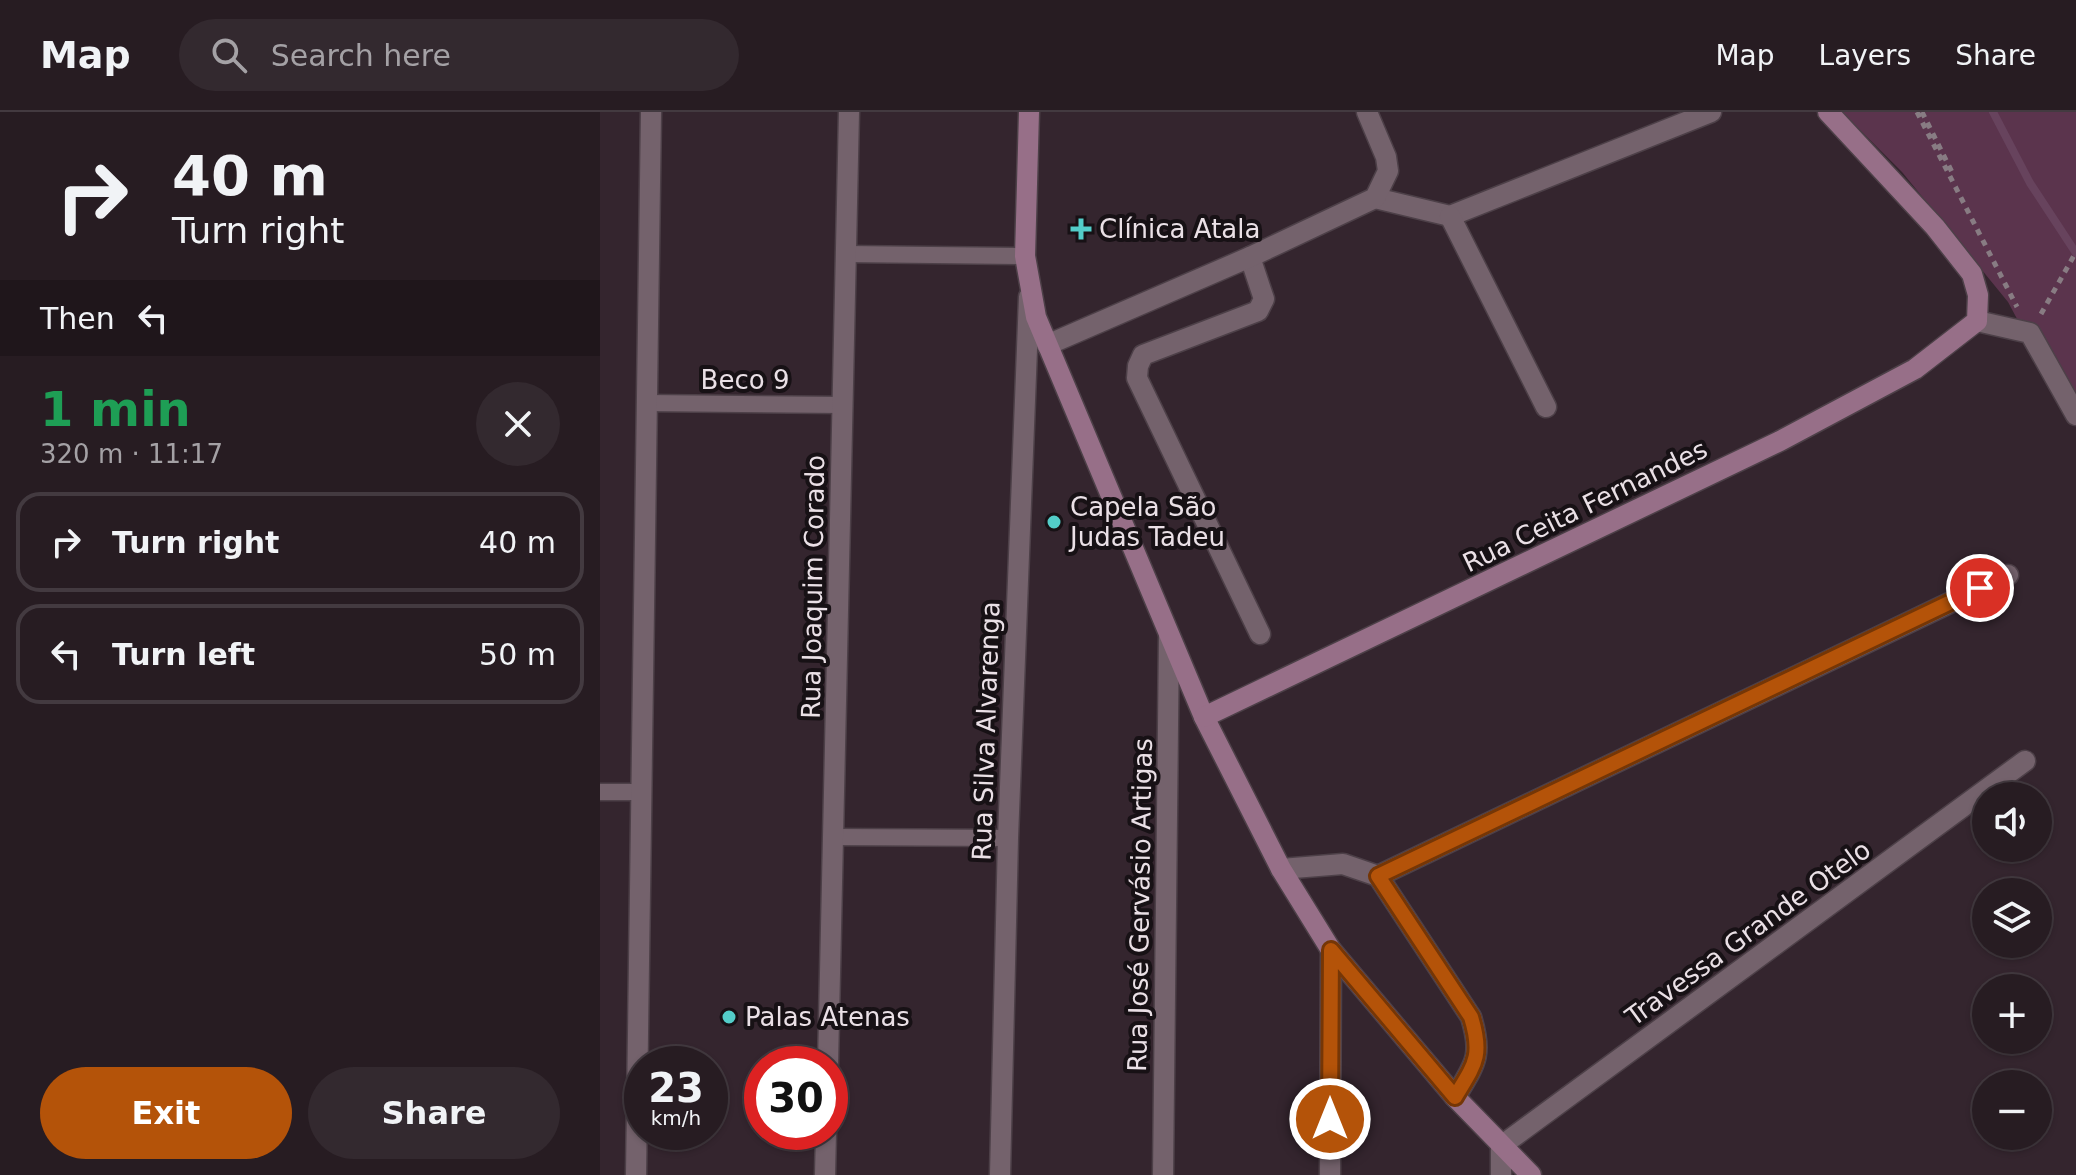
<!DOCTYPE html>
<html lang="en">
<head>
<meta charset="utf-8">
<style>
	:root { --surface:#271c22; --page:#33292f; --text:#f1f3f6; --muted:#a4a1a5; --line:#433a40; --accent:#b45309 }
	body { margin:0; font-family:"DejaVu Sans",sans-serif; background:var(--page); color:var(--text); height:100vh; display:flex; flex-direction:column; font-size:30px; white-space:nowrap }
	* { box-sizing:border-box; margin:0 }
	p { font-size:26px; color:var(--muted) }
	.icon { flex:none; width:44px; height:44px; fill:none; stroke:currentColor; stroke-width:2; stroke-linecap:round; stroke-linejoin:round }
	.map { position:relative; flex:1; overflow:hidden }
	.details { display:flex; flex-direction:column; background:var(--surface); width:600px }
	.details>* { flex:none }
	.top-card { background:#271c22; color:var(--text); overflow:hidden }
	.fabs { position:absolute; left:1372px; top:670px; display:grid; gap:16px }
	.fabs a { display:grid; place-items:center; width:80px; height:80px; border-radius:50%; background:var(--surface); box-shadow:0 2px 6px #0004,0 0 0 2px var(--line); font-size:40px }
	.speed { position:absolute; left:24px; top:934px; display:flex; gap:16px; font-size:40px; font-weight:700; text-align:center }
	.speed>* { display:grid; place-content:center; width:104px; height:104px; border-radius:50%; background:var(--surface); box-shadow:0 2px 6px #0004,0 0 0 2px var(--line); line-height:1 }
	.speed small { font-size:20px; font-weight:400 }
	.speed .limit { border:12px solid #d22; background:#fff; color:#111 }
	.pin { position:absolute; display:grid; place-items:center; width:68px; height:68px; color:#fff; margin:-34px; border:4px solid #fff; border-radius:50%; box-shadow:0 2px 8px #0007 }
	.me { position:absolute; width:88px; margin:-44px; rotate:0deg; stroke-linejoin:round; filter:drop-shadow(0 0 6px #0008) }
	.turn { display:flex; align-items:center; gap:28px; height:168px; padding:0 40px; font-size:36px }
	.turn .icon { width:104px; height:104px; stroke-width:2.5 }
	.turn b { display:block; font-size:56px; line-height:68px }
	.then { display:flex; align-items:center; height:76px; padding:0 40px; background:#0003; gap:16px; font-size:30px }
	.round { display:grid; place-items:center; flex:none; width:84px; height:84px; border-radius:42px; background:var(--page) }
	.summary { display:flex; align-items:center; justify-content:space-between; height:136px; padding:0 40px }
	h1 { font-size:48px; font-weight:800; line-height:60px; color:#1e9e55 }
	.button { display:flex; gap:16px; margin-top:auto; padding:16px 40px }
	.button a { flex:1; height:92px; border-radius:48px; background:var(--accent); color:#fff; font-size:32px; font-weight:800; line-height:92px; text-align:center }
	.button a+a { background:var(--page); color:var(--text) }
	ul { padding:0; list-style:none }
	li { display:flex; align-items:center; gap:24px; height:100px; margin:0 16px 12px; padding:0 24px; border:4px solid var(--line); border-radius:24px }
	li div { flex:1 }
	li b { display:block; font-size:30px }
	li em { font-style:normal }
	header { display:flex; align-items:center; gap:48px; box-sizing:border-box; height:112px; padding:0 40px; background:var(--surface); border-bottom:2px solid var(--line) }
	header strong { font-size:38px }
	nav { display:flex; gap:44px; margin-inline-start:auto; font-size:28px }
	.search { width:560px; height:72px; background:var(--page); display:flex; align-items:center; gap:20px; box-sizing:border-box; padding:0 28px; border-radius:44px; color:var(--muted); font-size:30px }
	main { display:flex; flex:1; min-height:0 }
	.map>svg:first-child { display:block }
	.green { fill:#5b344d }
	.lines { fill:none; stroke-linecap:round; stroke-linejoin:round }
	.stream { stroke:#67435d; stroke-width:8 }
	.lane-casing { stroke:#4d4048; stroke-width:19 }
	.street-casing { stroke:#4d4048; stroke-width:23 }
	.secondary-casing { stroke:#4d4048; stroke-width:23 }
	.path { stroke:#887c83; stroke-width:5; stroke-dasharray:6 6; stroke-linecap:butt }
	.lane { stroke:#74626c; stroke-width:16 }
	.street { stroke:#74626c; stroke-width:20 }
	.secondary { stroke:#976f88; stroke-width:20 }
	.route-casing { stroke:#753606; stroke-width:20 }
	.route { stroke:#b45309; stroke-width:14 }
	.poi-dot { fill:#53cdc9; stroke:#171115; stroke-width:3 }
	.labels { text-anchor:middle; stroke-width:8; stroke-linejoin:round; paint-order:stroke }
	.poi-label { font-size:26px; fill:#eae0e6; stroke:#171115; text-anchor:start }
	.street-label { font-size:26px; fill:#eae0e6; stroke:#171115 }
</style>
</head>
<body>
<header>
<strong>Map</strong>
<div class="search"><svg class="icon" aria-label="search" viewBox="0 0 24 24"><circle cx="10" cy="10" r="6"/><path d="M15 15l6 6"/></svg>Search here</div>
<nav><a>Map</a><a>Layers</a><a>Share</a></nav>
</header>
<main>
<section class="details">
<div class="top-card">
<div class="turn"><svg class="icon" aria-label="right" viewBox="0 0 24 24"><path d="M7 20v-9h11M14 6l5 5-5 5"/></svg><div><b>40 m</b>Turn right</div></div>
<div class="then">Then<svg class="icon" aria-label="left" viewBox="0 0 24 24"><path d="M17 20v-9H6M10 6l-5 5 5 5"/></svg></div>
</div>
<div class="summary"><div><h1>1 min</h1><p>320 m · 11:17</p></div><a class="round"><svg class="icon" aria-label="close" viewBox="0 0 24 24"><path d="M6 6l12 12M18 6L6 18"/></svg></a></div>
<ul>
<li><svg class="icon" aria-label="right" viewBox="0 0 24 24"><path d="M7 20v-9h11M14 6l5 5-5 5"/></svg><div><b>Turn right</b></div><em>40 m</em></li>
<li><svg class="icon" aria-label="left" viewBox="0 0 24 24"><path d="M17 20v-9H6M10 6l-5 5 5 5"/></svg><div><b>Turn left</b></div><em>50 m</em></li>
</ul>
<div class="button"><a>Exit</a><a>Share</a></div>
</section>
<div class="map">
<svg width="1476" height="1063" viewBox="0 0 1476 1063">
	<rect width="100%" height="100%" fill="#34252e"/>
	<!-- green -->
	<path class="green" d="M1242,0H1476V303L1444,257L1408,190L1302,60Z"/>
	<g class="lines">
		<!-- stream -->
		<path class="stream" d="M1393,0L1430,71L1476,141"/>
		<defs>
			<g id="lane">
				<path d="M246,142L425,144"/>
				<path d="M47,291L243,293"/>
				<path d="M0,680H41"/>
				<path d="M233,725L408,726"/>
			</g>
			<g id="street">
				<path d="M775,86L850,104L1111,0"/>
				<path d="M850,104L946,295"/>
				<path d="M650,145L664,187L658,199L543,243L538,254L537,266L660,522"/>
				<path d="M1377,209L1430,221L1476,303"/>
				<path d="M447,233L650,145L775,86L788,59L786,45L767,0"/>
				<path d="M681,757L743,752L778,764L871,905C883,944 875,952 855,985"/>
				<path d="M778,764L1408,463"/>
				<path d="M228,952L249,0"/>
				<path d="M36,1063L51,0"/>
				<path d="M225,1063L226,1020"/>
				<path d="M400,1063L408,726L429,185"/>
				<path d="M563,1063L569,524"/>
				<path d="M730,1063L731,838"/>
				<path d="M901,1063V1034L1425,649"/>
			</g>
			<g id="secondary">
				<path d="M429,0L425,144L436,205L604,605L681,757L731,838L855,985L931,1063"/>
				<path d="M604,605L1180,329L1315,257L1377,209L1378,183L1372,162L1335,115L1228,0"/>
			</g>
		</defs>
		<!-- lane casing -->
		<use href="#lane" class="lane-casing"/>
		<!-- street casing -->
		<use href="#street" class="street-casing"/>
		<!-- secondary casing -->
		<use href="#secondary" class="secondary-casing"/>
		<!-- path -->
		<g class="path">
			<path d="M1317,0L1417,195"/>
			<path d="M1322,0L1354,64"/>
			<path d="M1441,202L1476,140"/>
		</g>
		<!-- lane -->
		<use href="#lane" class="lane"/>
		<!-- street -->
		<use href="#street" class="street"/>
		<!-- secondary -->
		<use href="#secondary" class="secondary"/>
	</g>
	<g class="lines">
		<defs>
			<path id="route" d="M730,1007L731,838L855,985C875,952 883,944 871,905L778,764L1380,476"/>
		</defs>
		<!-- route casing -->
		<use href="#route" class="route-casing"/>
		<!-- route -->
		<use href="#route" class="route"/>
	</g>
	<!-- markers -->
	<g class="poi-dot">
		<path d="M477 105h8v8h8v8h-8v8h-8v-8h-8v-8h8z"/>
		<circle cx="454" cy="410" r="8"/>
		<circle cx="129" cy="905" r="8"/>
	</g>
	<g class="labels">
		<!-- poi labels -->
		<g class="poi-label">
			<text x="499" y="126">Clínica Atala</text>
			<text x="470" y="404">Capela São<tspan x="470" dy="30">Judas Tadeu</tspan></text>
			<text x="145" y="914">Palas Atenas</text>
		</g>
		<!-- street labels -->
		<g class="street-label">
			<text x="145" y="277">Beco 9</text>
			<text transform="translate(985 394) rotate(-26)" y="9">Rua Ceita Fernandes</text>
			<text transform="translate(213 475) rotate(-89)" y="9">Rua Joaquim Corado</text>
			<text transform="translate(386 619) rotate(-88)" y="9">Rua Silva Alvarenga</text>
			<text transform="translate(540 793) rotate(-89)" y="9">Rua José Gervásio Artigas</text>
			<text transform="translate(1148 821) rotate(-36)" y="9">Travessa Grande Otelo</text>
		</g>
	</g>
</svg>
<div class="fabs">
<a><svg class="icon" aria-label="sound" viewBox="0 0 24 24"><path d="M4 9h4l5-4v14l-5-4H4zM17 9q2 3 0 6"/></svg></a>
<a><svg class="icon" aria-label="layers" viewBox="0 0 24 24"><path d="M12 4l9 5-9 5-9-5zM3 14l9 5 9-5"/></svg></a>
<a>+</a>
<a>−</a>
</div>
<div class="speed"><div>23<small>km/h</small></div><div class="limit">30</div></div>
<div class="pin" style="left:1380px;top:476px;background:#d93025"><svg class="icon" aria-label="arrive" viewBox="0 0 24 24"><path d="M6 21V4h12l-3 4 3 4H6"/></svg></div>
<svg class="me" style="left:730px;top:1007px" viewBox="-20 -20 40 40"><circle r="17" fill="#b45309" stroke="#fff" stroke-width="3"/><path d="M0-11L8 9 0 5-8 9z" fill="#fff"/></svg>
</div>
</main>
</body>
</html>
